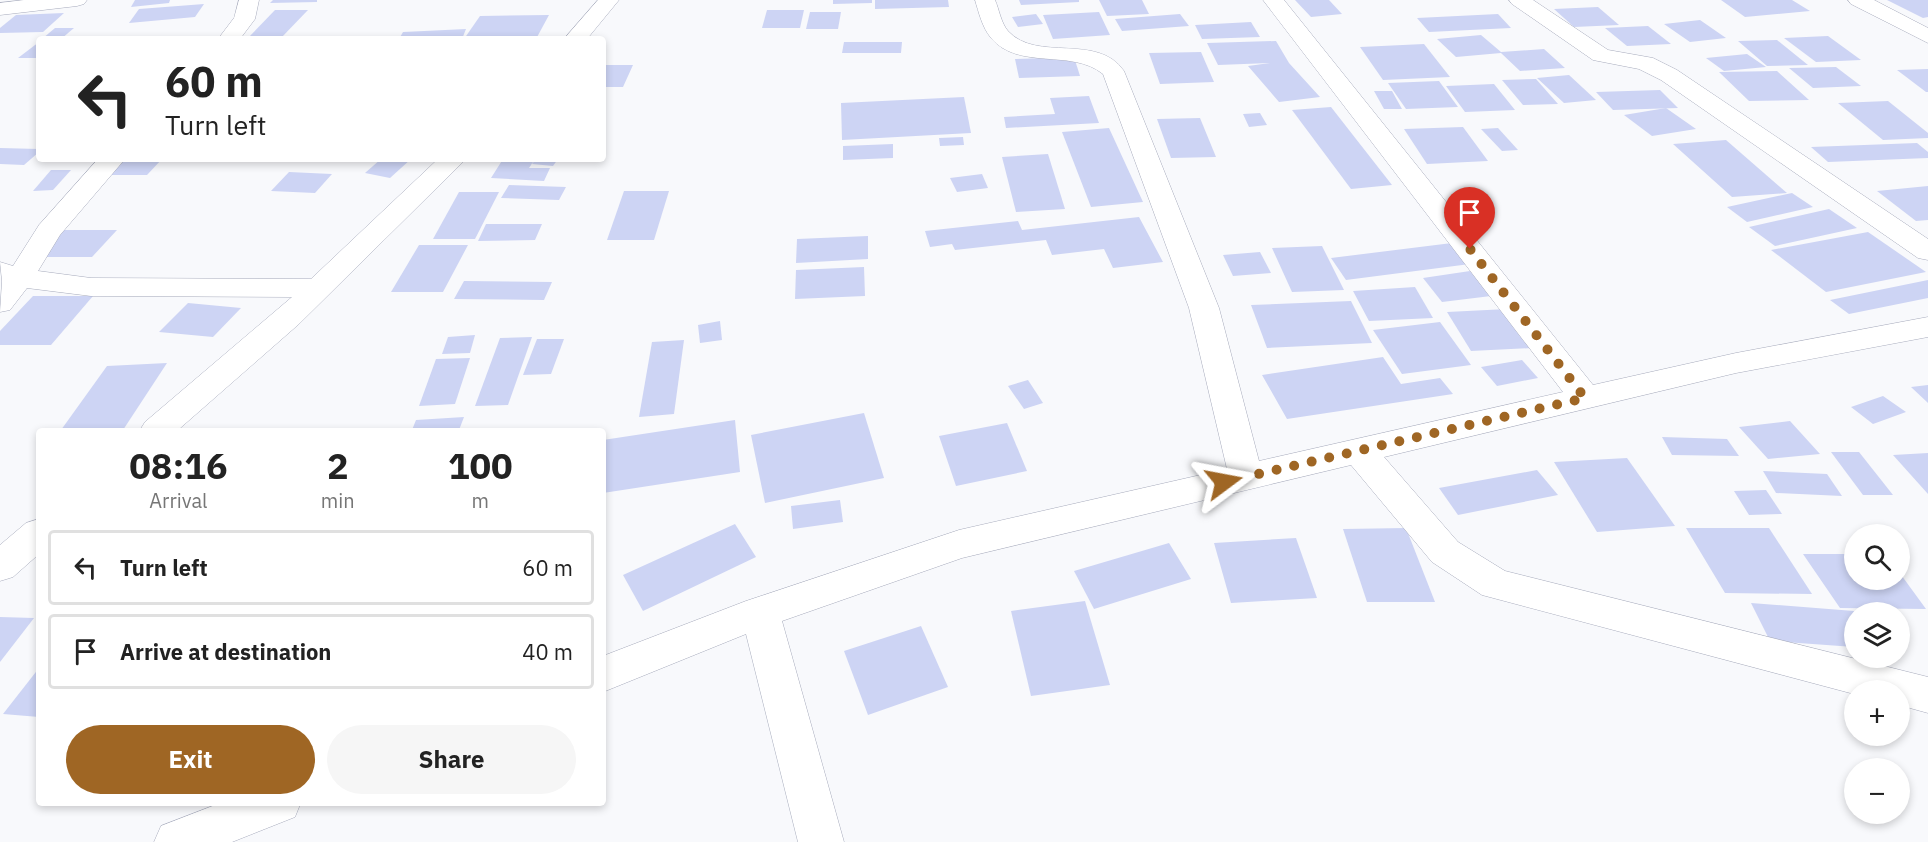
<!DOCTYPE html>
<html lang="en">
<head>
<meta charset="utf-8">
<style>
	:root { --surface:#fff; --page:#f6f6f6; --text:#222; --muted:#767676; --line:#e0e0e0; --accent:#9f6624 }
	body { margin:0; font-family:"IBM Plex Sans",sans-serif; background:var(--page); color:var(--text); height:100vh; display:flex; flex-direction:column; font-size:22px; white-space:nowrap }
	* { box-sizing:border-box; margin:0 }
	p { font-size:20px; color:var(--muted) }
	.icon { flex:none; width:33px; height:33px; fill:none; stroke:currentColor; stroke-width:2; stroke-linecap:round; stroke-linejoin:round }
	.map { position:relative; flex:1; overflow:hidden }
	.side { position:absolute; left:36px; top:428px; width:570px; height:378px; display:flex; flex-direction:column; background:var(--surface); border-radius:6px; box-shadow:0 3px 9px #0003 }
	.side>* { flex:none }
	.banner { position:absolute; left:36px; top:36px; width:570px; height:126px; border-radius:6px; box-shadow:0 3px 9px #0003; background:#fff; color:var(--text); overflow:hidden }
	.buttons { position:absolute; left:1844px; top:524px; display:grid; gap:12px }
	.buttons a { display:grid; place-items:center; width:66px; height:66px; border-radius:50%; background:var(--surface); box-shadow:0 3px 9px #0003; font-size:30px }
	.pin { position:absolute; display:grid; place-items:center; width:51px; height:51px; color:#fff; margin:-62px -26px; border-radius:50% 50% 50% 0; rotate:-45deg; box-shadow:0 0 6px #0007 }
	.pin .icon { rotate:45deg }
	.me { position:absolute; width:66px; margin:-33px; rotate:77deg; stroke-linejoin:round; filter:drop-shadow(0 0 4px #0008) }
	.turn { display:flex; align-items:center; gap:21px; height:126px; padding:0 30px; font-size:27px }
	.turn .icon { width:78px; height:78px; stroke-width:2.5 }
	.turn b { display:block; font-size:42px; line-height:51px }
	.eta { display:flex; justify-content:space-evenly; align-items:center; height:102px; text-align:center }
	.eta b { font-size:36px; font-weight:800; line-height:42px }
	.action { display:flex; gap:12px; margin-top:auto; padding:12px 30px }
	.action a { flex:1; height:69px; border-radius:36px; background:var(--accent); color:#fff; font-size:24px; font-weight:800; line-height:69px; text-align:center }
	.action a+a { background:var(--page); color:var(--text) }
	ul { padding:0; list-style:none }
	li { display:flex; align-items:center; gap:18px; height:75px; margin:0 12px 9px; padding:0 18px; border:3px solid var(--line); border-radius:6px }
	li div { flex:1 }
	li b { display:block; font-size:22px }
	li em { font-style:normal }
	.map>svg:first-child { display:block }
	.building { fill:#cdd4f4 }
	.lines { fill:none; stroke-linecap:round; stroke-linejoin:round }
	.minor-casing { stroke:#a7abbc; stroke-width:1 }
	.minor { fill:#fff; fill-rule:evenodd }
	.route { stroke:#9f6624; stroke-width:10; stroke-dasharray:0 18 }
</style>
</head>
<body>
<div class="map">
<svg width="1928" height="842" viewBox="0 0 1928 842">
	<rect width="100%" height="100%" fill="#f8f9fc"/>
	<!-- building -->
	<g class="building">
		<path d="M135,0H170L169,3L131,7Z"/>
		<path d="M273,0H317V2L270,3Z"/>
		<path d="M833,0H872V3L833,4Z"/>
		<path d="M875,0H948L949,7L875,9Z"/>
		<path d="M1019,0H1079V2L1021,5Z"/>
		<path d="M1099,0H1142L1149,14L1107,16Z"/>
		<path d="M1295,0H1329L1342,14L1311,17Z"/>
		<path d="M1721,0H1792L1810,11L1745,17Z"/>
		<path d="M1887,0H1928V17L1923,18Z"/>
		<path d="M204,4L195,17L129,23L139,9Z"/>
		<path d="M1598,7L1619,25L1574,27L1554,9Z"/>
		<path d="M275,10H308L281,38H248Z"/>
		<path d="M767,10H804L800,28H762Z"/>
		<path d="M810,12H841L838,29H806Z"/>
		<path d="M1099,12L1110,35L1053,39L1043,15Z"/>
		<path d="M64,13L43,32L0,33V28L16,15Z"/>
		<path d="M1036,14L1043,24L1018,27L1012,17Z"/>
		<path d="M1180,14L1189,26L1122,31L1115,19Z"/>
		<path d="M1498,14L1511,28L1429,32L1417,18Z"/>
		<path d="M549,15L536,39H464L480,16Z"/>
		<path d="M1700,20L1726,38L1690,42L1664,24Z"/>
		<path d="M1251,22L1260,37L1202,39L1195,25Z"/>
		<path d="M1648,26L1671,44L1627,46L1605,28Z"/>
		<path d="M55,28H74L61,39H42Z"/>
		<path d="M466,29L462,39H399L403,32Z"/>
		<path d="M1481,35L1501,52L1544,49L1565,68L1520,71L1501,53L1456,57L1437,39Z"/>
		<path d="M1828,36L1861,60L1816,62L1784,38Z"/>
		<path d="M1777,40L1808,65L1767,66L1738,41Z"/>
		<path d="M1276,41L1289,63L1320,97L1279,102L1248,66L1270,63L1218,65L1207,43Z"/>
		<path d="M39,42L37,58H18Z"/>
		<path d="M844,42H902L901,53H842Z"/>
		<path d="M1424,44L1450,77L1383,80L1360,47Z"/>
		<path d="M1201,52L1214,82L1160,84L1149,53Z"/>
		<path d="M1747,54L1766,67L1724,71L1706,58Z"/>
		<path d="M1074,57L1080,76L1019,78L1015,59Z"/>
		<path d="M603,65H633L623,87H603Z"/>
		<path d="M1836,67L1861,86L1813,88L1789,68Z"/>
		<path d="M1928,69V92H1926L1897,70Z"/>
		<path d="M1777,71L1809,100L1749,101L1719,72Z"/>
		<path d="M1569,75L1596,100L1564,103L1537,78Z"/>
		<path d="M1536,79L1558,104L1523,105L1502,80Z"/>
		<path d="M1439,81L1458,107L1406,109L1388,83Z"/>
		<path d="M1494,84L1515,110L1465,112L1446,86Z"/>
		<path d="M1660,90L1678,108L1613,110L1596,92Z"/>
		<path d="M1374,91H1392L1402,109H1384Z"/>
		<path d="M1089,96L1099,123L1006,128L1004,117L1055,114L1050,98Z"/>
		<path d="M964,97L971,133L842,140L841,103Z"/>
		<path d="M1888,101L1928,133V138L1883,140L1838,103Z"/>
		<path d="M1331,107L1392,185L1351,189L1292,110Z"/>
		<path d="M1666,108L1696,129L1652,136L1624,115Z"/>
		<path d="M1260,113L1267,125L1249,127L1243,114Z"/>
		<path d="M1200,118L1216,157L1171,158L1157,119Z"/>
		<path d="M1463,127L1488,161L1427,164L1404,129Z"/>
		<path d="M1109,128L1143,202L1091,207L1062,132Z"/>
		<path d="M1498,128L1518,150L1502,151L1481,129Z"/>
		<path d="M963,137L964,145L940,146L939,138Z"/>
		<path d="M1726,140L1787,193L1732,197L1673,144Z"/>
		<path d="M1917,143L1928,152V158L1828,162L1811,147Z"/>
		<path d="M893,144V158L843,160V146Z"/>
		<path d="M0,148L39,149V152L24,165L0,164Z"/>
		<path d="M1048,154L1065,209L1016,212L1002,157Z"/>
		<path d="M121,159H162L147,175H104Z"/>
		<path d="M381,159H411L390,178L365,173Z"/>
		<path d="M503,159H535L529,168H550L544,181L491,178Z"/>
		<path d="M536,159H558L553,166L532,164Z"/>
		<path d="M51,170H71L53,190L33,191Z"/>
		<path d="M289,172L332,174L315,193L271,191Z"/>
		<path d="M982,174L988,188L957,192L950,178Z"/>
		<path d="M509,185L566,187L559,200L501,198Z"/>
		<path d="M1928,186V220L1916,221L1877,191Z"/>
		<path d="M624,191H669L654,240H607Z"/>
		<path d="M459,192H499L475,239H433Z"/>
		<path d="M1792,193L1813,207L1747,222L1727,207Z"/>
		<path d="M1829,209L1857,228L1775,246L1749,227Z"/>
		<path d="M1139,217L1163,262L1113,268L1104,249L1052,255L1046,240L955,250L952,244L930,247L925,231L1018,221L1022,230Z"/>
		<path d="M486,224H542L535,240L478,241Z"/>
		<path d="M61,230H117L92,257H34Z"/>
		<path d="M1868,232L1926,272L1826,292L1771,250Z"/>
		<path d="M868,236V259L796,263L797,239Z"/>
		<path d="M1452,243L1470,264L1346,280L1331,258Z"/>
		<path d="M419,245H468L443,292H391Z"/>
		<path d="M1322,246L1344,290L1292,292L1272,248Z"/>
		<path d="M1260,252L1271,273L1233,276L1223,255Z"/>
		<path d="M864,267L865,296L795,299L796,270Z"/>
		<path d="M1470,271L1491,296L1442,302L1423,278Z"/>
		<path d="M1928,280V298L1849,314L1830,300Z"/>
		<path d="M464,281L552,282L544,300L454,299Z"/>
		<path d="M1415,287L1433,318L1369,321L1353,291Z"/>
		<path d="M33,296H93L51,345H0V331Z"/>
		<path d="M1351,301L1372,343L1267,348L1251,305Z"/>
		<path d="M188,303L241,308L213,337L159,332Z"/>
		<path d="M1507,309L1533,348L1471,351L1447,312Z"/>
		<path d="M720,321L722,340L700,343L698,325Z"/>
		<path d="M1440,322L1471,365L1402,374L1373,330Z"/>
		<path d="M475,335L470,353L442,354L448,337Z"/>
		<path d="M532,337L508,405L475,406L500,338Z"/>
		<path d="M537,339H564L551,374L523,375Z"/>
		<path d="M684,340L674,414L639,417L652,342Z"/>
		<path d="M1383,357L1401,384L1440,378L1453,394L1287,419L1262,375Z"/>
		<path d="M470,358L455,404L419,406L436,359Z"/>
		<path d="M1522,360L1538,378L1497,386L1481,367Z"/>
		<path d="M167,363L123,430H61L107,366Z"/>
		<path d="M1028,380L1043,403L1024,409L1008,386Z"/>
		<path d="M1928,385V403L1911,387Z"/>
		<path d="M1883,396L1906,412L1873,424L1851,407Z"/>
		<path d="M864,413L884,478L765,503L751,435Z"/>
		<path d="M464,417L459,430H412L416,420Z"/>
		<path d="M735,420L740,472L603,493V440Z"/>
		<path d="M1790,421L1820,454L1768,459L1739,427Z"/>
		<path d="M1007,423L1027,471L956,486L939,436Z"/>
		<path d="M1662,437L1727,439L1739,456L1672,455Z"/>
		<path d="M1831,452H1859L1893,495H1863Z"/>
		<path d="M1928,453V494L1893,455Z"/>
		<path d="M1627,458L1675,526L1597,532L1554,462Z"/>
		<path d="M1537,470L1558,495L1458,515L1439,488Z"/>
		<path d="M1763,471L1827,474L1842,496L1776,493Z"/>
		<path d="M1766,490L1782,514L1749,515L1734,491Z"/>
		<path d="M840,500L843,522L793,529L791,506Z"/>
		<path d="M735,524L756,557L643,611L623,575Z"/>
		<path d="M1406,528L1435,602H1367L1343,529Z"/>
		<path d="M1686,528H1769L1812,594L1725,593Z"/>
		<path d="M1296,538L1317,598L1231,603L1214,543Z"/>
		<path d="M1169,543L1191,579L1094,609L1074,571Z"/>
		<path d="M1803,554H1854V579H1899V572L1926,609L1840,608Z"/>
		<path d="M1085,601L1110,685L1031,696L1011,611Z"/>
		<path d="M1751,603L1854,611V647L1770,641Z"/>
		<path d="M0,617L34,618L0,662Z"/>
		<path d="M921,626L948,687L868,715L844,651Z"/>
		<path d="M39,668V717L3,714Z"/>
	</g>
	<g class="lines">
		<defs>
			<g id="minor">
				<path d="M24,0H87L84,4L77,6L0,15V3Z"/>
				<path d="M239,0H259L255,19L240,39H218L234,18Z"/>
				<path d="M598,0H619L587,39H564Z"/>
				<path d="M975,0H995C999,9 1001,23 1008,31C1037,63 1097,32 1124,71L1219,308L1259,461L1563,392L1263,0H1284L1593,385L1736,353L1928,317V337L1736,373L1384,457L1458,542L1505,571L1928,677V713L1899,705V690H1854V694L1482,595L1432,562L1351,465L962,558L782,621L844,842H798L746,634L603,692V656L746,601L959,530L1227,469L1189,308L1103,74C1071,48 1019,71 991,38C982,27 979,13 975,0Z"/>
				<path d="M1509,0H1533L1608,50L1653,58L1677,70L1928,239V260L1918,258L1661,80L1639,69L1593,60L1512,4Z"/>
				<path d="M1848,0H1874L1928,28V43L1851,4Z"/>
				<path d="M98,159H125L60,235L38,271L91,278L311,279L438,159H466L299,324L178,430H140L145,422L292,297L91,296L27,288L10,310L0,312L2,281L0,262L13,266L39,225Z"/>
				<path d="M39,519V554L13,577L0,581V545L26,523Z"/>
				<path d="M223,802H301L295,817L232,842H154L161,826Z"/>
			</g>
		</defs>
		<!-- minor casing -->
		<use href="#minor" class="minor-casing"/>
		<!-- minor -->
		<use href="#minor" class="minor"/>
	</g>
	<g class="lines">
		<!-- route -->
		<path class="route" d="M1224,482L1585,398L1470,249"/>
	</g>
</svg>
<div class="buttons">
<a><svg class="icon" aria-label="search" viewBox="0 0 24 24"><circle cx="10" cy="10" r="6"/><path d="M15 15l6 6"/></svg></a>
<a><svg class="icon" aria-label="layers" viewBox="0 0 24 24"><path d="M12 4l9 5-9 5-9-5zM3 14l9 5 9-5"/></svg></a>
<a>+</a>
<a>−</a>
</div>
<div class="pin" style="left:1470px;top:249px;background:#d93025"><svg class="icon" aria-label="arrive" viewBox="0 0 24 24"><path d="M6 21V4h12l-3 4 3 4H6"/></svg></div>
<svg class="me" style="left:1224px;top:482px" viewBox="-20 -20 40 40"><path d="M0-17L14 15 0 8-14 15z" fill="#9f6624" stroke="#fff" stroke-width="4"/></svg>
<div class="banner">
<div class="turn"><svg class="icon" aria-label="left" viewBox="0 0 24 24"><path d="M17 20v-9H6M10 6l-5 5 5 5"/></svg><div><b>60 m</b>Turn left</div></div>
</div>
<section class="side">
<div class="eta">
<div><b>08:16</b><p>Arrival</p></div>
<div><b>2</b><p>min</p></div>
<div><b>100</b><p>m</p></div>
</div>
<ul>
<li><svg class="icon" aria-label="left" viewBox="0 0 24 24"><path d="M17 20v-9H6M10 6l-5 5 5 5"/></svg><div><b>Turn left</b></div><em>60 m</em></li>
<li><svg class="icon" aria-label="arrive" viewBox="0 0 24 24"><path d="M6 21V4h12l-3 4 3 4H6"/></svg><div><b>Arrive at destination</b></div><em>40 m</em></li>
</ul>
<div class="action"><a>Exit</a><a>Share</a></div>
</section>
</div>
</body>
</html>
